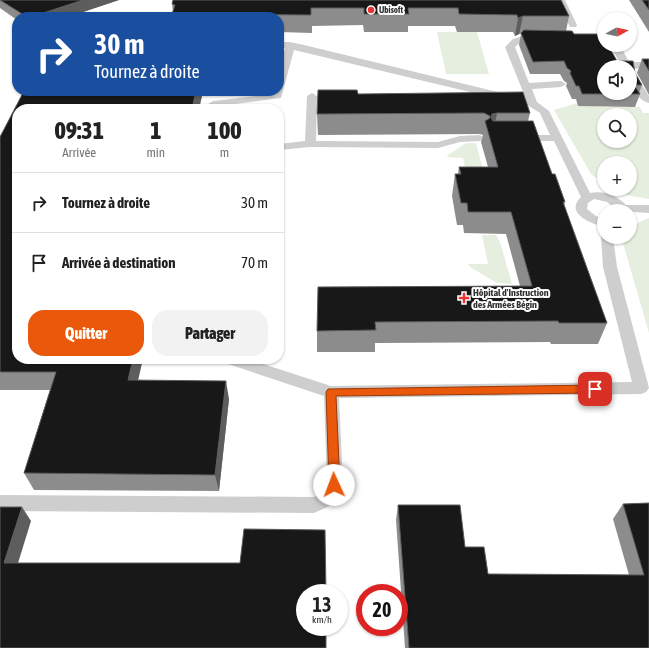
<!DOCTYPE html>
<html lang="fr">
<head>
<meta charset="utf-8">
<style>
	:root { --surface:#fff; --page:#f2f2f2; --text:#222; --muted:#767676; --line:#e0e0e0; --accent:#ea580c }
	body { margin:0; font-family:"Asap Condensed",sans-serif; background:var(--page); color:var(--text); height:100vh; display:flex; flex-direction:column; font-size:15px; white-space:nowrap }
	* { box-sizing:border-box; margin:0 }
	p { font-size:13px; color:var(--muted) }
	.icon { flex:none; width:22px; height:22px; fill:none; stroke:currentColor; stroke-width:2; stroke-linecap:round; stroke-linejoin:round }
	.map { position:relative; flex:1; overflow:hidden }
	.side { position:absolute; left:12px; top:104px; width:272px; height:260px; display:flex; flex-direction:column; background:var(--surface); border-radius:16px; box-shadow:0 1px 3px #0004 }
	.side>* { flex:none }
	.top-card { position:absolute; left:12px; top:12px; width:272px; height:84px; border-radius:16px; box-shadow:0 1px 3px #0004; background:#1a4fa0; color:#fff; overflow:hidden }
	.needle { width:26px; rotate:82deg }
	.controls { position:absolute; left:597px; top:12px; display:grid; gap:8px }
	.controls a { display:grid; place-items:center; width:40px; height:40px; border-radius:50%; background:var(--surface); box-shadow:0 1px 3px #0004; font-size:20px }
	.speed { position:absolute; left:296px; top:584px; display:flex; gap:8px; font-size:20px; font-weight:700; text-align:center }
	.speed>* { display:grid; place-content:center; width:52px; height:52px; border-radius:50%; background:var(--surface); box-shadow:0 1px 3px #0004; line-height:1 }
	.speed small { font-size:10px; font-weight:400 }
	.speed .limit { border:6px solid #d22; background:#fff; color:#111 }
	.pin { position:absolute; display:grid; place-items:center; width:34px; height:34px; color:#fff; margin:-17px; border-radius:8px; box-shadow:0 2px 6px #0006 }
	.me { position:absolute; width:44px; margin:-22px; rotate:358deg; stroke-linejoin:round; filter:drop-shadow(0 0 3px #0008) }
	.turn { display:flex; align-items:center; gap:14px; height:84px; padding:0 16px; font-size:18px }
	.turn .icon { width:52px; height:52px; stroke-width:2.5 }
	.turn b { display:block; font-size:28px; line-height:34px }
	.eta { display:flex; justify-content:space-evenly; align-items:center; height:68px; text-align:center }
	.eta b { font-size:24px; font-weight:800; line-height:28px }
	.button { display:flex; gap:8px; margin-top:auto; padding:8px 16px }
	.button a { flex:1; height:46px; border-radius:16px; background:var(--accent); color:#fff; font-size:16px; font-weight:800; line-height:46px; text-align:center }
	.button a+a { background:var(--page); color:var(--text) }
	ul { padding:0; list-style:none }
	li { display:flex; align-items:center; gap:12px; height:60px; padding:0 16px; border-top:1px solid var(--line) }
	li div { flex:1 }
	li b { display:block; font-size:15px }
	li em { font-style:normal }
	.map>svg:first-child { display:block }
	.green { fill:#e6eedf; fill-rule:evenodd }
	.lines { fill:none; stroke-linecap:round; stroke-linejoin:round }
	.service { fill:#cecece; fill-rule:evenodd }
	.wall { fill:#8c8c8c }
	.shaded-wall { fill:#5d5d5d }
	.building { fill:#181818; stroke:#5d5d5d; fill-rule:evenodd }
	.route { fill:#ea580c; stroke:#983908 }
	.poi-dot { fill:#e83433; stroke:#fff; stroke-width:1.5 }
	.labels { text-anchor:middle; stroke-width:4; stroke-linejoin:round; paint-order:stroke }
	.far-poi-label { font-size:9px; font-weight:bold; fill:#313131; stroke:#fff; text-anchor:start }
	.poi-label { font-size:10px; font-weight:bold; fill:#313131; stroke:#fff; text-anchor:start }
</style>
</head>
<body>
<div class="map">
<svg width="649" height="648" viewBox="0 0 649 648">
	<rect width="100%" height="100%" fill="#fff"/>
	<!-- green -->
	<g class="green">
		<path d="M437,32H477L489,74H446Z"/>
		<path d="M577,103L602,107H640L643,113H649V199L627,195L614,189H630V163H604V184L591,174L554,110ZM604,115H630V141H604Z"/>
		<path d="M466,143H476L486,181L468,180L463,158L447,157L448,155Z"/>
		<path d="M649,218V333L623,243L626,237H630L631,226Z"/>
		<path d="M482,235H496L500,242L512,284L497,283L470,267L468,264H488Z"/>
	</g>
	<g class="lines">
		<!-- service -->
		<g class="service">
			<path d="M557,0H565L577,25L576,27H570Z"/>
			<path d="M527,35H540L545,38C537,45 525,36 515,47L529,83L561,81L566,84L561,87L532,89L537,102L549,111L590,193C603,190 618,196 626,205H649V213L618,211L607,202L594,199L588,203L587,209L596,216L604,219V227C591,224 564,213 581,197L554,141H522L517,138L522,135H550L540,113L529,106L294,50L281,98L213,107L208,104L213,101L273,94V91H279V71L285,48H279V42H290L304,45L526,99L505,47L513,39Z"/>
			<path d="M610,45H620L629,62H649V68L630,69V67H622Z"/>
			<path d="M630,69L633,70L649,96V103C635,100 630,82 630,69Z"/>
			<path d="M312,93L317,96L316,141L438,142L460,136L480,135L485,138L480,141L460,142L438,148L310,147L279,150V144L305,141L307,96Z"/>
			<path d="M603,234H604V237H613L617,267L649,388L646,392L641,394L339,398L343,485L338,499L334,504L314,513L0,511V495L314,497L322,493L327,485L324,396L225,363L223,359H248L331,386L632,382L603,267L601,237Z"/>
		</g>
	</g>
	<!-- wall -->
	<g class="wall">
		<path d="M0,0H119L68,17H17V20L0,8Z"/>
		<path d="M561,0L569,16L566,31L574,34L635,73L642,85L639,93L640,94L635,107L578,106L576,99H572L566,86L567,83L564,81L560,74H530L519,45L521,34H519L515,36L513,32H457L455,26H408V32H364L363,25L312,26V33L279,32V17H172V14L173,11L172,4Z"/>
		<path d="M629,0H649V32Z"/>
		<path d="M642,59H649V95L637,73Z"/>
		<path d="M24,91H203L199,109H17L138,380L229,399L219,491L34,490L24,473L50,390H0V137Z"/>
		<path d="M358,94L530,113L528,121L565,202L564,206L607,323L598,344H551L550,342L375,343V352H317V331L520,286L506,234L464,233L463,225H457L452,196L455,174H458L459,167H488L481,142L483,135L480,134L318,135L317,114Z"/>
		<path d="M649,503V648H405L396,520L398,505L465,547L488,574L629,575L613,519L623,504Z"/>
	</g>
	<!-- shaded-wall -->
	<g class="shaded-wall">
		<path d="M83,0H119L68,17H31Z"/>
		<path d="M523,16L519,34L515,36L518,18Z"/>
		<path d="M196,91H203L199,109H192Z"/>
		<path d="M497,113L493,134L491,118L492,114Z"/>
		<path d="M133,359H143L134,398L128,380Z"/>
		<path d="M226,381L229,399L219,491L215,475Z"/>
		<path d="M22,507L31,521L14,576L4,563Z"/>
	</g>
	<!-- building -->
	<g class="building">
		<path d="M0,0H83L31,17H27Z"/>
		<path d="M173,0H561L569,16H523L518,18L517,15L459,14L458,8H408L409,14H364V8H311V15L172,14L175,5L172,4Z"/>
		<path d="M642,0H649V10Z"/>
		<path d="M524,30L572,31L574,34H601L604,38V45H608L617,61H633L635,73L642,85H634L640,94H582L579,86H576L570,73L571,71L567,68L564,61L533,62L521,33ZM604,67H630V93H604Z"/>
		<path d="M642,59H649V71Z"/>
		<path d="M318,90H357L358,94L523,92L530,113H497L492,114L491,118L493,121H533L552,174H555L565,202H563L607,323H559L558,321L375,322L376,330L317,331L318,287L532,286L511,212H468L467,203H461L455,174H461L459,167H498L485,121L490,118V116L484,113L317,114Z"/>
		<path d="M24,91H196L192,109H17V359H133L128,380L226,381L215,475L24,473L56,372H0V137Z"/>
		<path d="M649,503V648H409L398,505H460L465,547H484L488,574L644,575L623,504Z"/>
		<path d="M0,507H22L4,563H240L244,529L325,530L326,593H305V627H326V648H0Z"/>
	</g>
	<!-- route -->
	<path class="route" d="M595,385L598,386L600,389L598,392L595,393L336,396L340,485L338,488L334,490L331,488L329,485L326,392L328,389Z"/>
	<!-- markers -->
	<g class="poi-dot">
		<circle cx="371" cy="10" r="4"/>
		<path d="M462 292h4v4h4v4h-4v4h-4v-4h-4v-4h4z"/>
	</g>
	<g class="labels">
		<!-- far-poi labels -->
		<g class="far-poi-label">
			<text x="379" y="13">Ubisoft</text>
		</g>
		<!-- poi labels -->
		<g class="poi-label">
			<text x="473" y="296">Hôpital d'Instruction<tspan x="473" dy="12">des Armées Bégin</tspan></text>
		</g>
	</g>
</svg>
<div class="controls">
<a><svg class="needle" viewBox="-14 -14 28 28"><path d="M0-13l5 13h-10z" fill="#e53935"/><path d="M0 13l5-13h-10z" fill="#767676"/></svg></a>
<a><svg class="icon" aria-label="sound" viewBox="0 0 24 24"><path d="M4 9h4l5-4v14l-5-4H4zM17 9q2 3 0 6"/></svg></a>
<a><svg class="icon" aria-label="search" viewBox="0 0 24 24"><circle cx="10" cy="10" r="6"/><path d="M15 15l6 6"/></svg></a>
<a>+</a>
<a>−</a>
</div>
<div class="speed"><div>13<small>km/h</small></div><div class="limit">20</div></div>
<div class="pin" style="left:595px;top:389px;background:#d93025"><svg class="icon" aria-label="arrive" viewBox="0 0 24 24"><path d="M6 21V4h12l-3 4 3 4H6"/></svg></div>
<svg class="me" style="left:334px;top:485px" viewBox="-20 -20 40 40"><circle r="19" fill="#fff"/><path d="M0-13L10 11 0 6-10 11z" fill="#ea580c"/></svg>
<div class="top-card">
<div class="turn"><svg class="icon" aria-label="right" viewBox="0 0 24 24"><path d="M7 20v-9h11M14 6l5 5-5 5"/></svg><div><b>30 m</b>Tournez à droite</div></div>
</div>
<section class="side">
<div class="eta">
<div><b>09:31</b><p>Arrivée</p></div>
<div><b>1</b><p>min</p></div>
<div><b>100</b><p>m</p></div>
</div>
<ul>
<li><svg class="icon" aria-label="right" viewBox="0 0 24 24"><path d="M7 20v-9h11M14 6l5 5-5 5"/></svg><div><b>Tournez à droite</b></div><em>30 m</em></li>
<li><svg class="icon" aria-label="arrive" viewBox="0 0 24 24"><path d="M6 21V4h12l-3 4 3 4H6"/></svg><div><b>Arrivée à destination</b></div><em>70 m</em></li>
</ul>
<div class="button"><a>Quitter</a><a>Partager</a></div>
</section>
</div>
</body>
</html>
